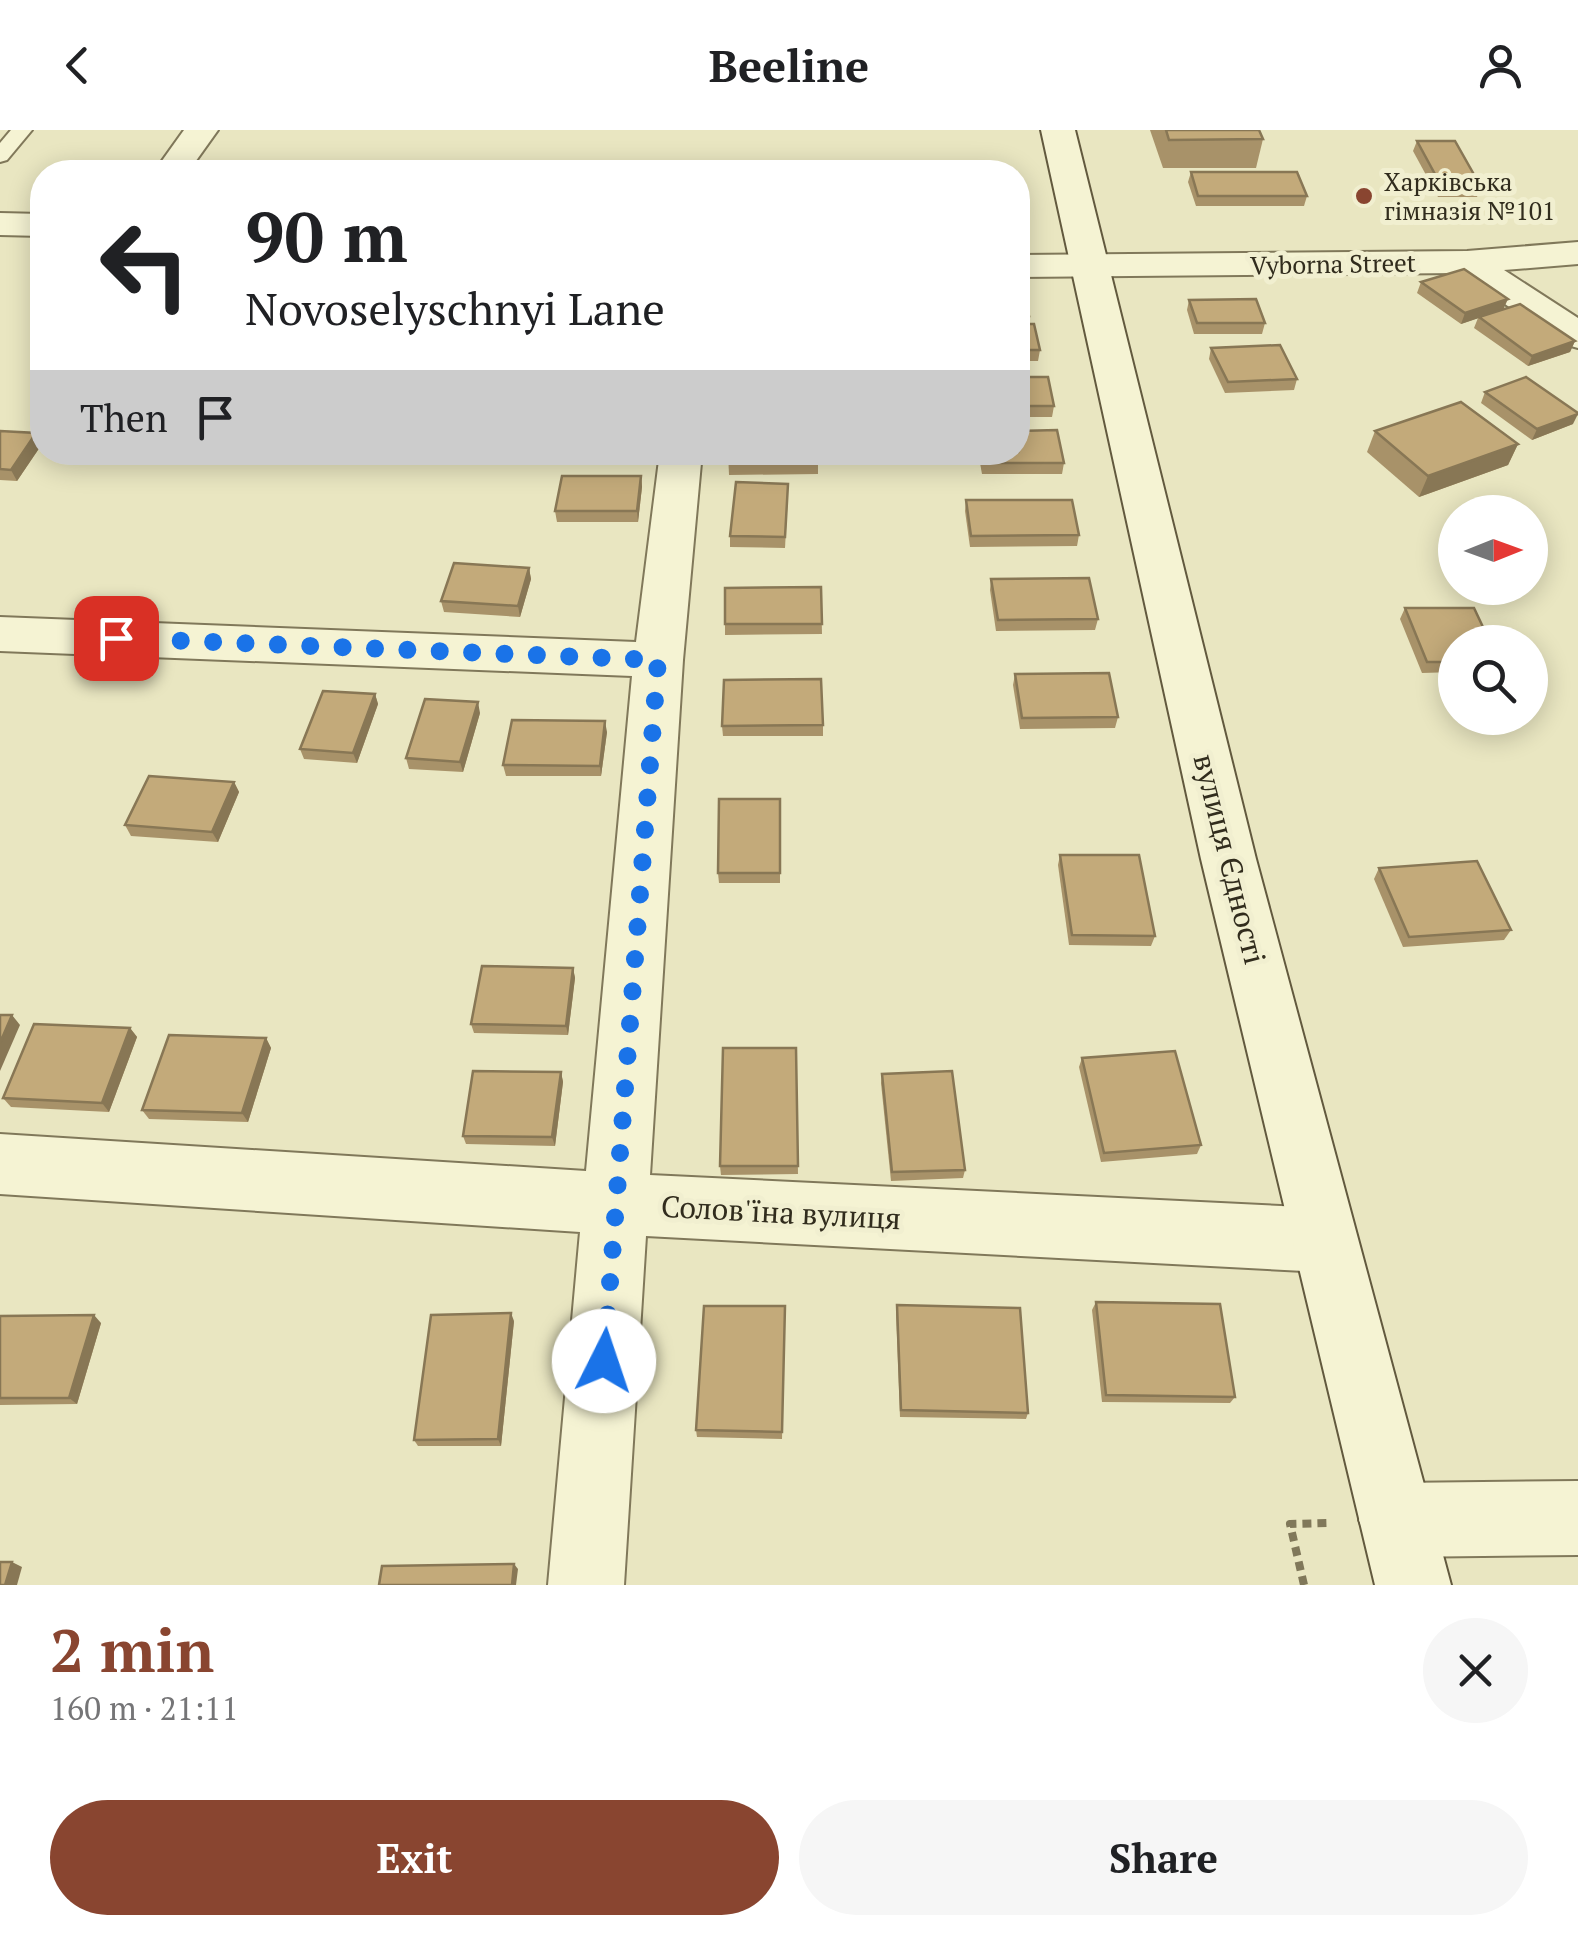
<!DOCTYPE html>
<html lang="en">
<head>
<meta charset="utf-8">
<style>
	:root { --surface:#fff; --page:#f6f6f6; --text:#202124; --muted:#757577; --accent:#894530 }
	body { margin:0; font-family:"PT Serif",serif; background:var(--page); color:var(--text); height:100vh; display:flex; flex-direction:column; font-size:38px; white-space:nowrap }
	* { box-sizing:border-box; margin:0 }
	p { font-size:32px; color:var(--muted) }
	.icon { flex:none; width:55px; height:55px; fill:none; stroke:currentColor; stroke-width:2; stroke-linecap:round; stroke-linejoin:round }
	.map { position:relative; height:1455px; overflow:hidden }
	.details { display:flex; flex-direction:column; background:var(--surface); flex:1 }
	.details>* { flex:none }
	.banner { position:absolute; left:30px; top:30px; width:1000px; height:305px; border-radius:40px; box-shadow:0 5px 25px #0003; background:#fff; color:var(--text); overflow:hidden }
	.needle { width:65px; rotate:89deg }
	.controls { position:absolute; left:1438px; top:365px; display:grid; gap:20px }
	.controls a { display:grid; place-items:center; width:110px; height:110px; border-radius:50%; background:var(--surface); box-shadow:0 5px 25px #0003; font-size:50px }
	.pin { position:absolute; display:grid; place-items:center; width:85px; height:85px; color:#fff; margin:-42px; border-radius:20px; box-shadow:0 5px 15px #0006 }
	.me { position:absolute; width:110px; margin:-55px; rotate:4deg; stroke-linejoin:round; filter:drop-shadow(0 0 8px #0008) }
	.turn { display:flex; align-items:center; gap:35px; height:210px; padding:0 50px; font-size:45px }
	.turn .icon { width:130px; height:130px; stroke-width:2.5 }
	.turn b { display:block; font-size:70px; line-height:85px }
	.then { display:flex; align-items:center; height:95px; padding:0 50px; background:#0003; gap:20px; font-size:38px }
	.round { display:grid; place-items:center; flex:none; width:105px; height:105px; border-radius:52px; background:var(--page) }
	.headline { display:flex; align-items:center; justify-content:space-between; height:170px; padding:0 50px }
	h1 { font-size:60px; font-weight:700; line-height:75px; color:var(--accent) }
	.primary-button { display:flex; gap:20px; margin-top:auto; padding:20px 50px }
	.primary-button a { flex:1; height:115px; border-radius:60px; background:var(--accent); color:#fff; font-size:40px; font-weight:700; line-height:115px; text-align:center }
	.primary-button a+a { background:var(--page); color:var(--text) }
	header { display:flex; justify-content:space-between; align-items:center; height:130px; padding:0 50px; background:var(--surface); font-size:45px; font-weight:700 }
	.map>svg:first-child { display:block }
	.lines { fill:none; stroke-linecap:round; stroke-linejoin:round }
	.service-casing { stroke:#80785a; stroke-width:4 }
	.minor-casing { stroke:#80785a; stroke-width:4 }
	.secondary-casing { stroke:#62593e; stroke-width:4 }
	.path { stroke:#80785a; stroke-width:8; stroke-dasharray:9 6; stroke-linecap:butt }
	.service { fill:#f5f3d3; fill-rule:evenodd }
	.minor { fill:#f5f3d3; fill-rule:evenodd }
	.secondary { fill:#f5f3d3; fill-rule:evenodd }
	.wall { fill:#a89269 }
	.shaded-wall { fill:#875 }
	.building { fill:#c3aa7a; stroke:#875; stroke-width:2.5 }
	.route { stroke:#1a73e8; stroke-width:18; stroke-dasharray:0 32.4 }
	.poi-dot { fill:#894530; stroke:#f1efd0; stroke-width:4 }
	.labels { text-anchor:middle; stroke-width:10; stroke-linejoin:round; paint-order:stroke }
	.far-poi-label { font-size:25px; fill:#312c1d; stroke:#f1efd0; text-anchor:start }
	.far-street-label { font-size:25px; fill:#312c1d; stroke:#f1efd0 }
	.street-label { font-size:30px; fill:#312c1d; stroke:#f1efd0 }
</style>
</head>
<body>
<header><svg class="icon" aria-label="back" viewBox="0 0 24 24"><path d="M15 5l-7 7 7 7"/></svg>Beeline<svg class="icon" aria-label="person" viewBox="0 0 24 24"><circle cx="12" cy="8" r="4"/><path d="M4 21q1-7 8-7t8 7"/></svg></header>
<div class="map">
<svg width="1578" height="1455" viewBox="0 0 1578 1455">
	<rect width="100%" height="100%" fill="#e9e6c1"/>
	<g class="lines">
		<defs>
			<path id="service" d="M11,0H32L7,30L0,32V13Z"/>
			<g id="minor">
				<path d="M184,0H218L188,42H154Z"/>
				<path d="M0,83L42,84V106L0,105Z"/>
				<path d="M1578,112V134L1504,140L1578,188V218L1564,214L1459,143L1018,147V125L1467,121Z"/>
				<path d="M660,322H702L683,530L650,1045L1323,1078L1346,1088L1356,1110L1346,1132L1323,1142L646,1106L624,1455H548L580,1102L0,1064V1004L586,1041L632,546L0,521V487L636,512Z"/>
				<path d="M1578,1351V1425L1396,1427L1370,1416L1359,1390L1370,1364L1396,1353Z"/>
			</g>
			<path id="secondary" d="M1041,0H1075L1256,729L1451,1455H1375L1201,729Z"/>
		</defs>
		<!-- service casing -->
		<use href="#service" class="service-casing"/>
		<!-- minor casing -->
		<use href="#minor" class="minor-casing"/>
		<!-- secondary casing -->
		<use href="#secondary" class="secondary-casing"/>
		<!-- path -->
		<path class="path" d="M1304,1455L1290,1394L1329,1393"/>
		<!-- service -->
		<use href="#service" class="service"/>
		<!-- minor -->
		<use href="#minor" class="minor"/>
		<!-- secondary -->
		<use href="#secondary" class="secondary"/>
	</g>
	<!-- wall -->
	<g class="wall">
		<path d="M1150,0H1259L1263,9L1256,38H1163Z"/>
		<path d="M1417,11L1481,57L1477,67H1438L1413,21Z"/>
		<path d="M1191,42L1307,66L1304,76H1196L1188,52Z"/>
		<path d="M1018,147L1029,186L1028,194L1040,220L1038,231H1018Z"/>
		<path d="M1421,152L1503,179L1575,211L1570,222L1528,236L1474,198L1478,188L1461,194L1417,163Z"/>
		<path d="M1189,170L1265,193L1262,204H1194L1187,180Z"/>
		<path d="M1211,218L1297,249L1294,260L1225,263L1209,229Z"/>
		<path d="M1018,247L1054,276L1052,287H1018Z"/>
		<path d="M1485,262L1573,294L1532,310L1481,273Z"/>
		<path d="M0,301L42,314L17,351L0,350Z"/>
		<path d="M1375,301L1518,314L1508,335L1419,367L1367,322Z"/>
		<path d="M728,322H818V344L729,345Z"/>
		<path d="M978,322H1018L1064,333L1062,344H982Z"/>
		<path d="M641,346L642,357L638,392H557L555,381Z"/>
		<path d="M788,364L785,418L730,417V406Z"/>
		<path d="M966,370L1079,405L1077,416L970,417L965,381Z"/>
		<path d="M529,438L531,449L520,487L444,482L441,471Z"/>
		<path d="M991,449L1098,489L1095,500L996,501L990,460Z"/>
		<path d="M821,457L822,504L725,505V494Z"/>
		<path d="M1405,478L1455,512V542L1422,543L1400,489Z"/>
		<path d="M1015,544L1118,587L1115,598L1020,599L1013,555Z"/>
		<path d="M375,564L378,574L357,633L304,629L300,619Z"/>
		<path d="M480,583L463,642L409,639L406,628Z"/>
		<path d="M823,595V606H723L722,596Z"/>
		<path d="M607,602L601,646H506L503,635Z"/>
		<path d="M234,652L239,662L218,712L131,706L125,695Z"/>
		<path d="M780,669V753H719L718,743Z"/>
		<path d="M1060,725L1155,806L1151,816L1069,815L1058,735Z"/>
		<path d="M1379,738L1511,800L1504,810L1403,817L1374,749Z"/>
		<path d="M573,838L575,848L568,905L474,903L471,894Z"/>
		<path d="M130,898L137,907L109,982L11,977L3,968Z"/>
		<path d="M266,908L271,918L248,992L149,989L142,980Z"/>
		<path d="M796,918L798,1044L721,1045L720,1036Z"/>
		<path d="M1082,928L1201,1015L1197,1024L1101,1032L1079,937Z"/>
		<path d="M561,942L563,952L555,1016L466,1014L463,1006Z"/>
		<path d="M882,944L965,1040L963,1048L891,1051L881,953Z"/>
		<path d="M1096,1172L1235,1267L1230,1273L1102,1272L1092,1180Z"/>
		<path d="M897,1175L1028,1283L1026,1289L900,1287L896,1183Z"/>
		<path d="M785,1176L782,1309L697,1307L696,1300Z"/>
		<path d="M0,1186L101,1193L77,1274L0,1275Z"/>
		<path d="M514,1191L501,1316H418L414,1310Z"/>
	</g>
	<!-- shaded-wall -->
	<g class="shaded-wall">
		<path d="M1508,169L1503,180L1461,194L1465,183Z"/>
		<path d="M1575,211L1570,222L1528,236L1532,226Z"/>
		<path d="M1578,284L1573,294L1532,310L1537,299Z"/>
		<path d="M36,303L42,314L17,351L11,340Z"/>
		<path d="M1518,314L1508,335L1419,367L1428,346Z"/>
		<path d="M641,346L642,357L638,392L637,381Z"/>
		<path d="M529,438L531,449L520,487L518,476Z"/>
		<path d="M375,564L378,574L357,633L353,623Z"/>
		<path d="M478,572L480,583L463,642L460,632Z"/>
		<path d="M605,591L607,602L601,646L600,636Z"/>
		<path d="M234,652L239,662L218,712L212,702Z"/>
		<path d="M573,838L575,848L568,905L566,896Z"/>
		<path d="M12,885L20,895L0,941V913Z"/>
		<path d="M130,898L137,907L109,982L102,973Z"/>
		<path d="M266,908L271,918L248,992L242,983Z"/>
		<path d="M561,942L563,952L555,1016L552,1007Z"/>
		<path d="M511,1183L514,1191L501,1316L498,1309Z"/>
		<path d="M94,1185L101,1193L77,1274L69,1268Z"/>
		<path d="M12,1432L22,1437L17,1455H5Z"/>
		<path d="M514,1434L518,1439L516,1455H512Z"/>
	</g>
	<!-- building -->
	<g class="building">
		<path d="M1166,0H1259L1263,9L1169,10Z"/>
		<path d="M1417,11H1455L1481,57H1442Z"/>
		<path d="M1191,42H1297L1307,66H1198Z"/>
		<path d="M1464,139L1508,169L1465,183L1421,152Z"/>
		<path d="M1018,147H1021L1029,186H1018Z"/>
		<path d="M1256,169L1265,193H1197L1189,170Z"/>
		<path d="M1520,174L1575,211L1532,226L1479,187Z"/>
		<path d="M1018,194H1034L1040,220H1018Z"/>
		<path d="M1280,215L1297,249L1228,252L1211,218Z"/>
		<path d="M1018,247H1048L1054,276H1018Z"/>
		<path d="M1526,247L1578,283V284L1537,299L1485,262Z"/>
		<path d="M1461,272L1518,314L1428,346L1375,301Z"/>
		<path d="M1057,300L1064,333H983L981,322H1018V301Z"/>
		<path d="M0,301L36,303L11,340L0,339Z"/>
		<path d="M728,322H818V323L728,324Z"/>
		<path d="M562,346H641L637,381H555Z"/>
		<path d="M736,352L788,354L785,407L730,406Z"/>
		<path d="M966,370H1072L1079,405L971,406Z"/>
		<path d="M454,433L529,438L518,476L441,471Z"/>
		<path d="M1089,448L1098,489L998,490L991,449Z"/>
		<path d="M821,457L822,494H725V458Z"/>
		<path d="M1405,478H1474L1490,512H1455V532H1427Z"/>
		<path d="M1109,543L1118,587L1022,588L1015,544Z"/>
		<path d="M821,549L823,595L722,596L724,550Z"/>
		<path d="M323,561L375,564L353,623L300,619Z"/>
		<path d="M425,569L478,572L460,632L406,628Z"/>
		<path d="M512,590L605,591L600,636L503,635Z"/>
		<path d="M149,646L234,652L212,702L125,695Z"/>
		<path d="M719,669H780V743H718Z"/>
		<path d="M1060,725H1139L1155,806L1072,805Z"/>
		<path d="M1477,731L1511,800L1409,807L1379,738Z"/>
		<path d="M482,836L573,838L566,896L471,894Z"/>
		<path d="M0,885H12L0,913Z"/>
		<path d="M34,894L130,898L102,973L3,968Z"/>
		<path d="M169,905L266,908L242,983L142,980Z"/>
		<path d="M723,918H796L798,1036H720Z"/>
		<path d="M1175,921L1201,1015L1104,1023L1082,928Z"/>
		<path d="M473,941L561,942L552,1007L463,1006Z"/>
		<path d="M952,941L965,1040L892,1042L882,944Z"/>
		<path d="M1096,1172L1220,1174L1235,1267L1106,1265Z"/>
		<path d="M897,1175L1020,1178L1028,1283L901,1280Z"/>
		<path d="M704,1176H785L782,1302L696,1300Z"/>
		<path d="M511,1183L498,1309L414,1310L431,1185Z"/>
		<path d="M94,1185L69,1268H0V1186Z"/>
		<path d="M0,1432H12L5,1455H0Z"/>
		<path d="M514,1434L512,1455H379L382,1436Z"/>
	</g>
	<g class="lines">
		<!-- route -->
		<path class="route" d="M116,508L658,530L604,1231"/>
	</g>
	<!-- markers -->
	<circle class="poi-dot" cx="1364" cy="66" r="10"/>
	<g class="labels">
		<!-- far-poi labels -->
		<g class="far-poi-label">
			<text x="1384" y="61">Харківська<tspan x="1384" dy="29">гімназія №101</tspan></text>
		</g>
		<!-- far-street labels -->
		<g class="far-street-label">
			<text transform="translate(1333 134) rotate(-1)" y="9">Vyborna Street</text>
		</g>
		<!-- street labels -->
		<g class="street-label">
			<text transform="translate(1229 729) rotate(76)" y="10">вулиця Єдності</text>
			<text transform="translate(781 1083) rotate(3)" y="10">Солов'їна вулиця</text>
		</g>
	</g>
</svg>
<div class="controls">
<a><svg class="needle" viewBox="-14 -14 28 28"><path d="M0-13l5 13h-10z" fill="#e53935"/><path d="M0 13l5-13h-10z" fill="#757577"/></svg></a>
<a><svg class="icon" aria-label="search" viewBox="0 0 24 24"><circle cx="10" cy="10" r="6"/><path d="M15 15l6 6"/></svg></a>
</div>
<div class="pin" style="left:116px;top:508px;background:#d93025"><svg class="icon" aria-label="arrive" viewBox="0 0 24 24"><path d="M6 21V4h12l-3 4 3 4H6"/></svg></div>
<svg class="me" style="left:604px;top:1231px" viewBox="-20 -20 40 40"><circle r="19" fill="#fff"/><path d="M0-13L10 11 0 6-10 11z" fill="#1a73e8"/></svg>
<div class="banner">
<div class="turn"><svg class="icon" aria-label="left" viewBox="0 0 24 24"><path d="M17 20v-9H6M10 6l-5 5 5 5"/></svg><div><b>90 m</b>Novoselyschnyi Lane</div></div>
<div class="then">Then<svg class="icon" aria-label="arrive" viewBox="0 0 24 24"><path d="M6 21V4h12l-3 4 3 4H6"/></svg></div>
</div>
</div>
<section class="details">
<div class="headline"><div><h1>2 min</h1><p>160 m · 21:11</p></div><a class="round"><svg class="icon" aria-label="close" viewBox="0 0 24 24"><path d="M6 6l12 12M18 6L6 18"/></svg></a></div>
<div class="primary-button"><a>Exit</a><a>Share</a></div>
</section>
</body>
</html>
